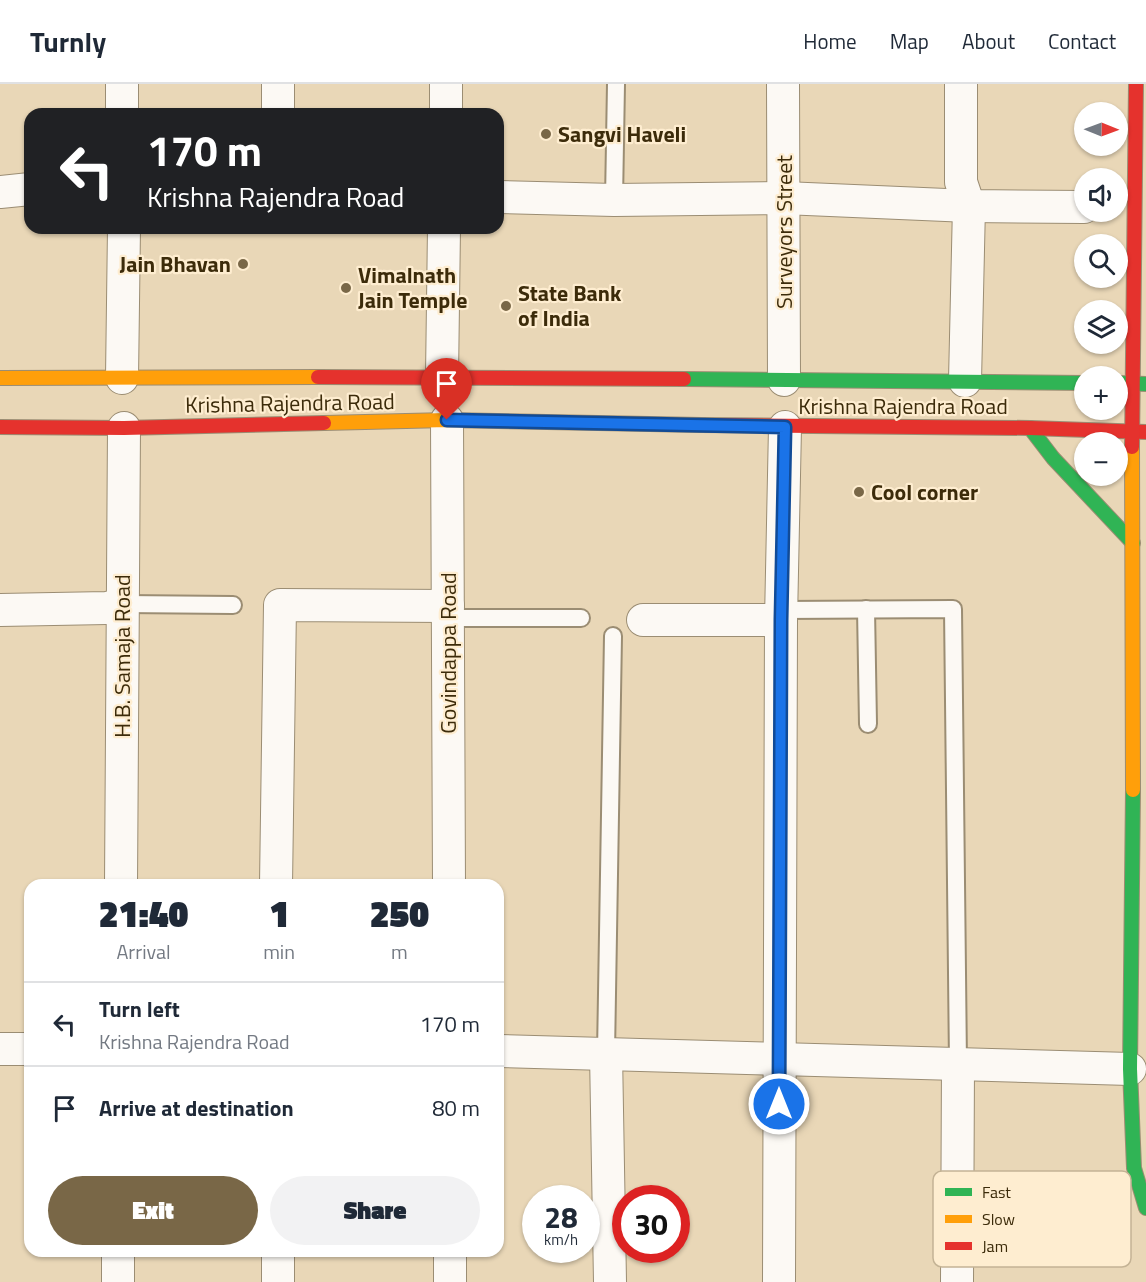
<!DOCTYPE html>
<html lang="en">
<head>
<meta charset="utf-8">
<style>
	:root { --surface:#fff; --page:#f2f2f3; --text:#1f2937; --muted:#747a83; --line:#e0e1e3; --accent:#796747 }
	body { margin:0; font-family:"Titillium Web",sans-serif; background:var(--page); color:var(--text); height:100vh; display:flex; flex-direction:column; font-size:22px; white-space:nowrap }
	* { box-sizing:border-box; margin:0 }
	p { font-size:20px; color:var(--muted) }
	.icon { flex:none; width:33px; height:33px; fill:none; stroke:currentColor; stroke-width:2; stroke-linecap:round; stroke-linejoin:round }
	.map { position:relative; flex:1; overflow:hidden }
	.sheet { position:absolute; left:24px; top:795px; width:480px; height:378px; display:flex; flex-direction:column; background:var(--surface); border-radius:18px; box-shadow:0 2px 4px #0004 }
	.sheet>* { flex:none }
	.hud { position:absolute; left:24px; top:24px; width:480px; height:126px; border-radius:18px; box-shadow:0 2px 4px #0004; background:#202124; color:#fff; overflow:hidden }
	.needle { width:39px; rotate:91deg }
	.buttons { position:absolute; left:1074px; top:18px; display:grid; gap:12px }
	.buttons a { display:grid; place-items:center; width:54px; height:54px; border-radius:50%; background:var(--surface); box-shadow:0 2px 4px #0004; font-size:30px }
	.speed { position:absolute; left:522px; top:1101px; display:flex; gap:12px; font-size:30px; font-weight:700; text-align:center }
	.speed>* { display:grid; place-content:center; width:78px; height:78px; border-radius:50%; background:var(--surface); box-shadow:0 2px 4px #0004; line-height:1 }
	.speed small { font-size:15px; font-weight:400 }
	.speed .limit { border:9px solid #d22; background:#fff; color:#111 }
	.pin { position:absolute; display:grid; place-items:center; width:51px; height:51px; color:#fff; margin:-62px -26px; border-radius:50% 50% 50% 0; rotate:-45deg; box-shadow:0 0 6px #0007 }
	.pin .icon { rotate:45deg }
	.me { position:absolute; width:66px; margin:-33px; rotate:0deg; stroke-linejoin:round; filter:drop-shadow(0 0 4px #0008) }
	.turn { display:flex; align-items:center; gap:21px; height:126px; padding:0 24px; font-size:27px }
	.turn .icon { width:78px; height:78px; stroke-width:2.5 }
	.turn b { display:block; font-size:42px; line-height:51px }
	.eta { display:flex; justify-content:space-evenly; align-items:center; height:102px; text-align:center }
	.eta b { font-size:36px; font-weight:800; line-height:42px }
	.action { display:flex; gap:12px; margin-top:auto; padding:12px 24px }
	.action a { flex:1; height:69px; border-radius:36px; background:var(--accent); color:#fff; font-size:24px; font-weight:800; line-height:69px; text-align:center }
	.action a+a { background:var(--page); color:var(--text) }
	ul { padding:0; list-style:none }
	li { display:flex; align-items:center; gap:18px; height:84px; padding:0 24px; border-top:2px solid var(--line) }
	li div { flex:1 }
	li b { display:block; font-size:22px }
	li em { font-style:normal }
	header { display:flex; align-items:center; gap:36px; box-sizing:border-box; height:84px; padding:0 30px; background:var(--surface); border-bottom:2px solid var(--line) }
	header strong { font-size:28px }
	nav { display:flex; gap:33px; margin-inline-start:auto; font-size:21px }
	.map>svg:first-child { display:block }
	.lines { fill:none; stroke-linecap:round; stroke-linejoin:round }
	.lane-casing { stroke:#9b8d73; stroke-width:20 }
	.street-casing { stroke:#9b8d73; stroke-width:34 }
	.fast-casing { stroke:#9b8d73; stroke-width:16 }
	.slow-casing { stroke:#9b8d73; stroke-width:16 }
	.jam-casing { stroke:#9b8d73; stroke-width:16 }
	.lane { stroke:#fcf9f4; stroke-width:16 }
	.street { stroke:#fcf9f4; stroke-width:32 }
	.fast { stroke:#30b455; stroke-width:14 }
	.slow { stroke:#ff9f0a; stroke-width:14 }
	.jam { stroke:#e5322d; stroke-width:14 }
	.route-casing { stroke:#114b97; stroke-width:15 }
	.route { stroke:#1a73e8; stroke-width:10 }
	.poi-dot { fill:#796747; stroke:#feedd0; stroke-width:2 }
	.labels { text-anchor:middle; stroke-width:4.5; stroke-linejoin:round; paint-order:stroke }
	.poi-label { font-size:22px; font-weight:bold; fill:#3c2b0a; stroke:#feedd0; text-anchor:start }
	.street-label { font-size:22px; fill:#3c2b0a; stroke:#feedd0 }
	.key { fill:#feedd0; stroke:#c4b395; stroke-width:1.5 }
	.key-label { font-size:16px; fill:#3c2b0a }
</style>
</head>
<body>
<header>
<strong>Turnly</strong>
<nav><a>Home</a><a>Map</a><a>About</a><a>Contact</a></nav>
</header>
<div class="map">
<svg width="1146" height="1198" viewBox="0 0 1146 1198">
	<rect width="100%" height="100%" fill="#e9d7b7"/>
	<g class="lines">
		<defs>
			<g id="lane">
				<path d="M614,116L616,0"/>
				<path d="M123,520L233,521"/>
				<path d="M866,525L868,640"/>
				<path d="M782,526L953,525L958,980"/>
				<path d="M448,534H581"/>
				<path d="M606,969L613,552"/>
			</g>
			<g id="street">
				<path d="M122,0V30"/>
				<path d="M783,0L784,296"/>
				<path d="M961,0V98L969,122L965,297"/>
				<path d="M278,30V0"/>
				<path d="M446,30V0"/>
				<path d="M0,108L30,105"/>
				<path d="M498,113L614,116L784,114L969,122L1084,123"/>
				<path d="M442,293L444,144"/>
				<path d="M122,294L124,144"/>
				<path d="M447,336L449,801"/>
				<path d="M0,526L107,524L123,520"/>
				<path d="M643,536H781"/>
				<path d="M121,801L124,344"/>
				<path d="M276,801L280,521L448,522"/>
				<path d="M0,965H30"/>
				<path d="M498,967L1130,985"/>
				<path d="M606,969L610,1198"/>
				<path d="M278,1167V1198"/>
				<path d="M450,1167V1198"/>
				<path d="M118,1198V1167"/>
				<path d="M779,1198L781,536L785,343"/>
				<path d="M957,1198L958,980"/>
			</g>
			<g id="fast">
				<path d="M684,295L1084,299"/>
				<path d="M1118,299L1146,300"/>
				<path d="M1030,344L1053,374L1133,459"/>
				<path d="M1133,706L1130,985L1134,1084L1146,1124"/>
			</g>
			<g id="slow">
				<path d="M0,294L318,293"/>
				<path d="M324,339L447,336L701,341"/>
				<path d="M1132,363L1133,706"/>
			</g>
			<g id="jam">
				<path d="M318,293L684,295"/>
				<path d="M701,341L1030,344L1146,348"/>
				<path d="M0,343L124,344L324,339"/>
				<path d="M1132,363L1136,0"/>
			</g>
		</defs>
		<!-- lane casing -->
		<use href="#lane" class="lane-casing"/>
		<!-- street casing -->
		<use href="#street" class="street-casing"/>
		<!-- fast casing -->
		<use href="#fast" class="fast-casing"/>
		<!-- slow casing -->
		<use href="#slow" class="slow-casing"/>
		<!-- jam casing -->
		<use href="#jam" class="jam-casing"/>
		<!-- lane -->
		<use href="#lane" class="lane"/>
		<!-- street -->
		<use href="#street" class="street"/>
		<!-- fast -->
		<use href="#fast" class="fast"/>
		<!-- slow -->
		<use href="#slow" class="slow"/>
		<!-- jam -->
		<use href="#jam" class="jam"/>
	</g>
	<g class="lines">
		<defs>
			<path id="route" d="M447,336L785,343L781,536L779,1020"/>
		</defs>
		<!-- route casing -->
		<use href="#route" class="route-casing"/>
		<!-- route -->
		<use href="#route" class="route"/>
	</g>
	<!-- markers -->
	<g class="poi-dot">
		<circle cx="546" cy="50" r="6"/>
		<circle cx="243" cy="180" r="6"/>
		<circle cx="346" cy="204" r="6"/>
		<circle cx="506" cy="222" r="6"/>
		<circle cx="859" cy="408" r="6"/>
	</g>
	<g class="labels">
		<!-- poi labels -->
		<g class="poi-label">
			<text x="558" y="58">Sangvi Haveli</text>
			<text x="231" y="188" text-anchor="end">Jain Bhavan</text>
			<text x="358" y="199">Vimalnath<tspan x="358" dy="25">Jain Temple</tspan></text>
			<text x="518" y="217">State Bank<tspan x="518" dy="25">of India</tspan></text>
			<text x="871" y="416">Cool corner</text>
		</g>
		<!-- street labels -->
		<g class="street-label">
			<text transform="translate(784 148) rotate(-90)" y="8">Surveyors Street</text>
			<text transform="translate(290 319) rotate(-1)" y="8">Krishna Rajendra Road</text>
			<text x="903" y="330">Krishna Rajendra Road</text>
			<text transform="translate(448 569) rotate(-90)" y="8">Govindappa Road</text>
			<text transform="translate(122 572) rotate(-90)" y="8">H.B. Samaja Road</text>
		</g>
	</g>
	<!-- legend -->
	<rect x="933" y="1087" width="198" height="96" rx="9" class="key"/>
	<rect x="945" y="1104" width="27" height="8" fill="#30b455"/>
	<rect x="945" y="1131" width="27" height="8" fill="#ff9f0a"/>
	<rect x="945" y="1158" width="27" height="8" fill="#e5322d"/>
	<g class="key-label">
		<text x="982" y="1114">Fast</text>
		<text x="982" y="1141">Slow</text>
		<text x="982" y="1168">Jam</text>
	</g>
</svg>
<div class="buttons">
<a><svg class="needle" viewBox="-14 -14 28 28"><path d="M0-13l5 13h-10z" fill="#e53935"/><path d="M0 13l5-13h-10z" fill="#747a83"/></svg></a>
<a><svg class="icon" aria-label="sound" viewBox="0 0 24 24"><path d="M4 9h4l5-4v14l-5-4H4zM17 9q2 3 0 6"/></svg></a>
<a><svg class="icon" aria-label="search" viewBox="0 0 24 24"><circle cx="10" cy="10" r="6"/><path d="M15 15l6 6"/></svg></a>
<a><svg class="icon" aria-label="layers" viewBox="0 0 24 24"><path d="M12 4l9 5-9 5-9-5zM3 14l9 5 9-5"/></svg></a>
<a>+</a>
<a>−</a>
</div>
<div class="speed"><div>28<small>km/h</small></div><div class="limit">30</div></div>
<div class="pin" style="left:447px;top:336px;background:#d93025"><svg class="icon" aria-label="arrive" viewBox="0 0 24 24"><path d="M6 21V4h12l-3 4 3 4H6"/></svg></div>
<svg class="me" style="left:779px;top:1020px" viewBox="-20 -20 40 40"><circle r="17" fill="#1a73e8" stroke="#fff" stroke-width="3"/><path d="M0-11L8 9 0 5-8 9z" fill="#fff"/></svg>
<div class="hud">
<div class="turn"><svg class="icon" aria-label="left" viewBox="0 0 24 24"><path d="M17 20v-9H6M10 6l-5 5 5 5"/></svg><div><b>170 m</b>Krishna Rajendra Road</div></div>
</div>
<section class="sheet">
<div class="eta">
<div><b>21:40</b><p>Arrival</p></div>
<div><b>1</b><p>min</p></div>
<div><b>250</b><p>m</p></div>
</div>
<ul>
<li><svg class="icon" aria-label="left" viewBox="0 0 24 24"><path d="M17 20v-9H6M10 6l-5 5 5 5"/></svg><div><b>Turn left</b><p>Krishna Rajendra Road</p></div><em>170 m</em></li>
<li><svg class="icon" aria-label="arrive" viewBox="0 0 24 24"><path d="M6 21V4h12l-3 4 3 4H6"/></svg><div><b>Arrive at destination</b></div><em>80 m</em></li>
</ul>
<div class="action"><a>Exit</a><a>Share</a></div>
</section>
</div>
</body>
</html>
